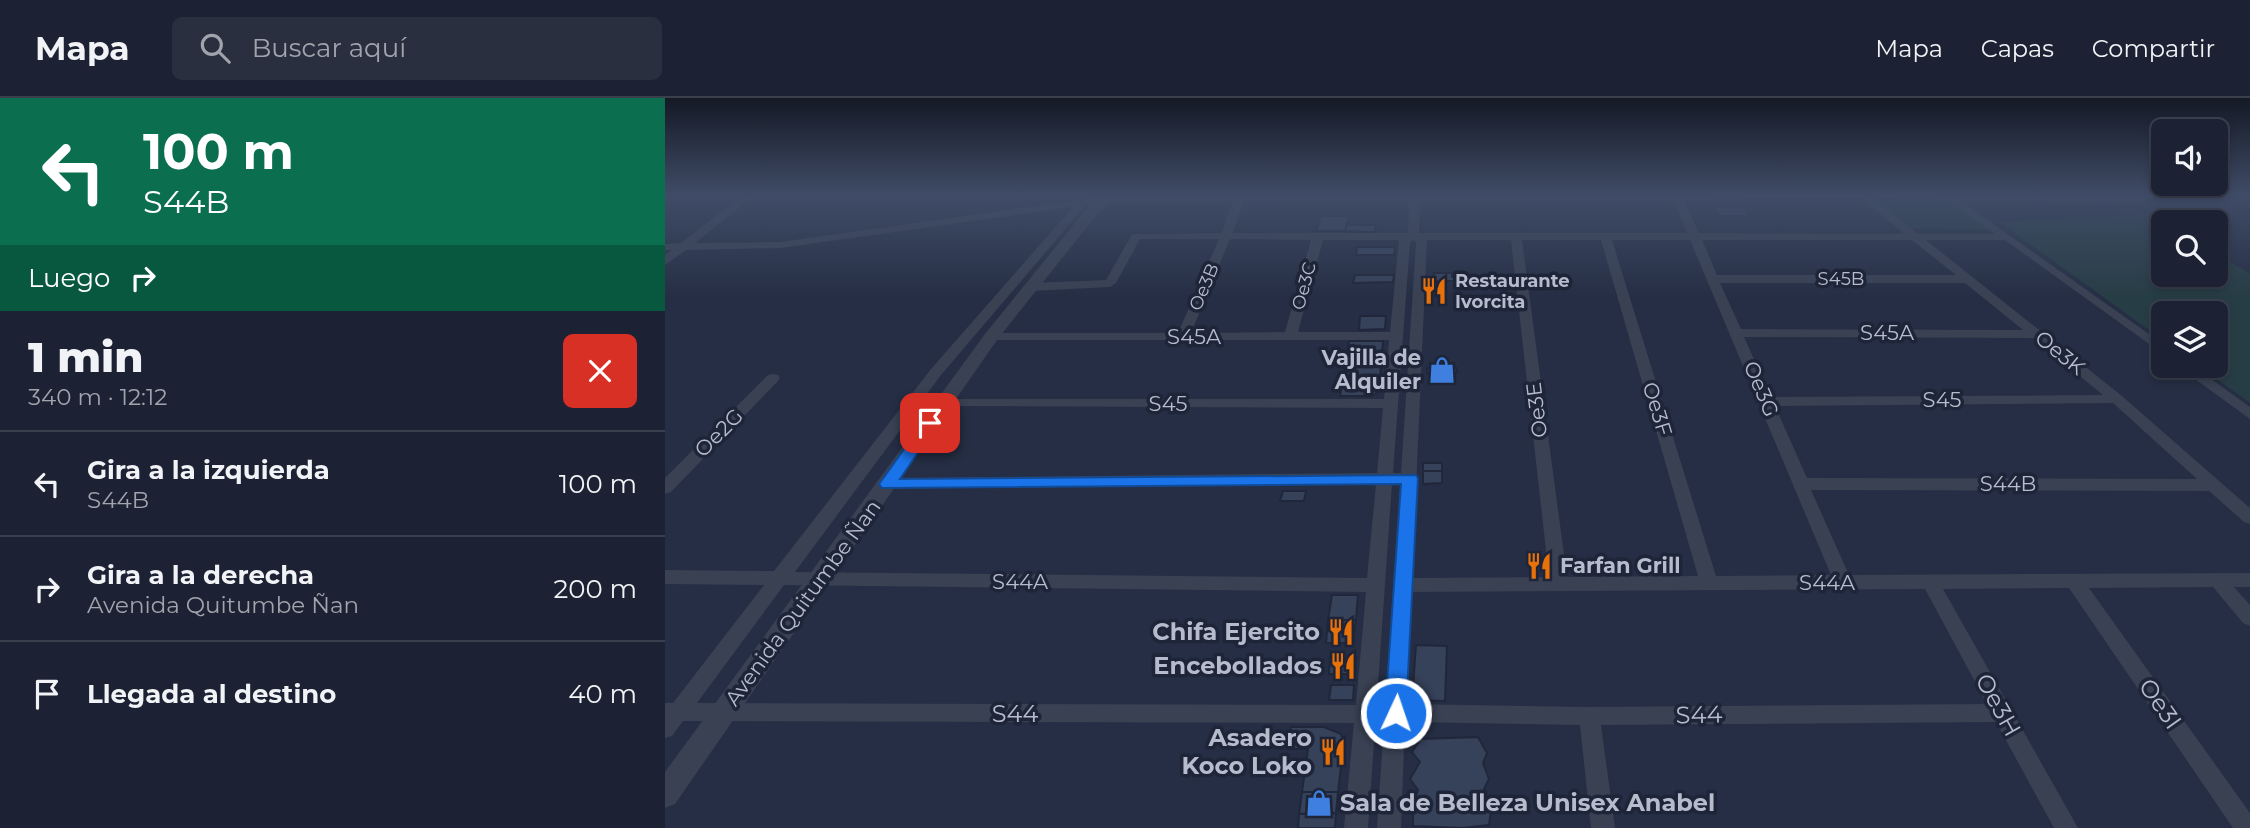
<!DOCTYPE html>
<html lang="es">
<head>
<meta charset="utf-8">
<style>
	:root { --surface:#1c2233; --page:#292f3f; --text:#f1f3f6; --muted:#a0a4ac; --line:#3a3f4e }
	body { margin:0; font-family:Montserrat,sans-serif; background:var(--page); color:var(--text); height:100vh; display:flex; flex-direction:column; font-size:26px; white-space:nowrap }
	* { box-sizing:border-box; margin:0 }
	p { font-size:23px; color:var(--muted) }
	.icon { flex:none; width:38px; height:38px; fill:none; stroke:currentColor; stroke-width:2; stroke-linecap:round; stroke-linejoin:round }
	.map { position:relative; flex:1; overflow:hidden }
	.panel { display:flex; flex-direction:column; background:var(--surface); width:665px }
	.panel>* { flex:none }
	.top-card { background:#0b6e4f; color:#fff; overflow:hidden }
	.buttons { position:absolute; left:1486px; top:21px; display:grid; gap:14px }
	.buttons a { display:grid; place-items:center; width:77px; height:77px; border-radius:10px; background:var(--surface); box-shadow:0 4px 10px #0003,0 0 0 2px var(--line); font-size:35px }
	.pin { position:absolute; display:grid; place-items:center; width:60px; height:60px; color:#fff; margin:-30px; border-radius:14px; box-shadow:0 4px 10px #0006 }
	.me { position:absolute; width:77px; margin:-38px; rotate:3deg; stroke-linejoin:round; filter:drop-shadow(0 0 5px #0008) }
	.turn { display:flex; align-items:center; gap:24px; height:147px; padding:0 28px; font-size:32px }
	.turn .icon { width:91px; height:91px; stroke-width:2.5 }
	.turn b { display:block; font-size:49px; line-height:60px }
	.then { display:flex; align-items:center; height:66px; padding:0 28px; background:#0003; gap:14px; font-size:26px }
	.round { display:grid; place-items:center; flex:none; width:74px; height:74px; border-radius:10px; background:var(--page) }
	.headline { display:flex; align-items:center; justify-content:space-between; height:119px; padding:0 28px }
	h1 { font-size:42px; font-weight:800; line-height:52px }
	ul { padding:0; list-style:none }
	li { display:flex; align-items:center; gap:21px; height:105px; padding:0 28px; border-top:2px solid var(--line) }
	li div { flex:1 }
	li b { display:block; font-size:26px }
	li em { font-style:normal }
	header { display:flex; align-items:center; gap:42px; box-sizing:border-box; height:98px; padding:0 35px; background:var(--surface); border-bottom:2px solid var(--line) }
	header strong { font-size:33px }
	nav { display:flex; gap:38px; margin-inline-start:auto; font-size:24px }
	.search { width:490px; height:63px; background:var(--page); display:flex; align-items:center; gap:18px; box-sizing:border-box; padding:0 24px; border-radius:10px; color:var(--muted); font-size:26px }
	main { display:flex; flex:1; min-height:0 }
	.map>svg:first-child { display:block }
	.green { fill:#273d45 }
	.building { fill:#36415a; stroke:#20273b; stroke-width:2 }
	.lines { fill:none; stroke-linecap:round; stroke-linejoin:round }
	.minor { fill:#394153; fill-rule:evenodd }
	.tertiary { fill:#394153; fill-rule:evenodd }
	.route { fill:#1a73e8; stroke:#114b97; stroke-width:2 }
	.labels { text-anchor:middle; stroke-width:7; stroke-linejoin:round; paint-order:stroke }
	.far-street-label { font-size:18px; fill:#b7bccd; stroke:#1e2539 }
	.far-poi-label { font-size:18px; font-weight:bold; fill:#b7bccd; stroke:#1e2539; text-anchor:start }
	.street-label { font-size:21px; fill:#b7bccd; stroke:#1e2539 }
	.poi-label { font-size:21px; font-weight:bold; fill:#b7bccd; stroke:#1e2539; text-anchor:end }
	.near-poi-label { font-size:24px; font-weight:bold; fill:#b7bccd; stroke:#1e2539; text-anchor:end }
	.near-street-label { font-size:24px; fill:#b7bccd; stroke:#1e2539 }
</style>
</head>
<body>
<header>
<strong>Mapa</strong>
<div class="search"><svg class="icon" aria-label="search" viewBox="0 0 24 24"><circle cx="10" cy="10" r="6"/><path d="M15 15l6 6"/></svg>Buscar aquí</div>
<nav><a>Mapa</a><a>Capas</a><a>Compartir</a></nav>
</header>
<main>
<section class="panel">
<div class="top-card">
<div class="turn"><svg class="icon" aria-label="left" viewBox="0 0 24 24"><path d="M17 20v-9H6M10 6l-5 5 5 5"/></svg><div><b>100 m</b>S44B</div></div>
<div class="then">Luego<svg class="icon" aria-label="right" viewBox="0 0 24 24"><path d="M7 20v-9h11M14 6l5 5-5 5"/></svg></div>
</div>
<div class="headline"><div><h1>1 min</h1><p>340 m · 12:12</p></div><a class="round" style="background:#d93025;color:#fff"><svg class="icon" aria-label="close" viewBox="0 0 24 24"><path d="M6 6l12 12M18 6L6 18"/></svg></a></div>
<ul>
<li><svg class="icon" aria-label="left" viewBox="0 0 24 24"><path d="M17 20v-9H6M10 6l-5 5 5 5"/></svg><div><b>Gira a la izquierda</b><p>S44B</p></div><em>100 m</em></li>
<li><svg class="icon" aria-label="right" viewBox="0 0 24 24"><path d="M7 20v-9h11M14 6l5 5-5 5"/></svg><div><b>Gira a la derecha</b><p>Avenida Quitumbe Ñan</p></div><em>200 m</em></li>
<li><svg class="icon" aria-label="arrive" viewBox="0 0 24 24"><path d="M6 21V4h12l-3 4 3 4H6"/></svg><div><b>Llegada al destino</b></div><em>40 m</em></li>
</ul>
</section>
<div class="map">
<svg width="1585" height="730" viewBox="0 0 1585 730">
	<rect width="100%" height="100%" fill="#252e44"/>
	<!-- green -->
	<g class="green">
		<path d="M1199,98H1282L1332,132L1240,130Z"/>
		<path d="M1483,116L1498,125V177H1550L1551,155L1585,176V305L1534,268H1550V215H1498V242L1334,124Z"/>
	</g>
	<!-- building -->
	<g class="building">
		<path d="M1049,109H1079L1084,118H1054Z"/>
		<path d="M656,118H684L680,133H651Z"/>
		<path d="M682,127H711L710,134L680,133Z"/>
		<path d="M692,149H730L729,157H691Z"/>
		<path d="M769,175H787V179H793V183H769Z"/>
		<path d="M690,177H729L728,184L688,185Z"/>
		<path d="M695,218H721L720,231L694,232Z"/>
		<path d="M684,243H718L716,269H680Z"/>
		<path d="M680,269H716L713,294L706,298H675Z"/>
		<rect x="762" y="270" width="30" height="5"/>
		<rect x="758" y="365" width="19" height="8"/>
		<path d="M758,373H777V385L758,386Z"/>
		<path d="M618,393H641L639,403H615Z"/>
		<path d="M667,497H693L691,522H663Z"/>
		<path d="M663,522H691L688,545H661Z"/>
		<path d="M751,547L782,548L780,603L747,602Z"/>
		<path d="M665,559H691L690,576H664Z"/>
		<path d="M666,587H689L688,602H664Z"/>
		<path d="M626,629H659L676,636L679,644L673,694H637L643,651H623Z"/>
		<path d="M813,639L822,655L818,665L824,681L819,691L826,713L824,727L798,730L748,728V706L753,692L745,681L755,664L747,654L756,641Z"/>
		<path d="M637,694H673L671,715L634,716Z"/>
		<path d="M671,715L670,730H633L634,716Z"/>
	</g>
	<g class="lines">
		<!-- minor -->
		<g class="minor">
			<path d="M78,97H90L30,145L115,144L442,98L1496,97L1473,105L1296,103L1498,246V256L1340,142H1261L1457,298L1585,410V426L1579,424L1544,393L1146,392L1184,477L1585,475V489H1569L1585,507V528L1578,525L1548,489L1424,490L1585,715V730H1568L1404,490L1278,491L1413,730H1389L1331,624L936,627L950,730H926L915,627L740,624L736,730H712L735,386H727L703,730H679L689,625L18,623L7,638L0,640V605H8L99,487L0,486V472L109,473L266,271L408,109L115,150L21,152L0,167V157L7,152H0V146L16,145ZM1197,101L1239,136L1034,135L1019,102ZM1210,101L1281,102L1330,136H1253ZM1008,102L1022,135H754L755,103ZM744,103L743,135H568L578,104ZM442,104H567L557,135L467,136L441,182L365,185L359,189L365,193L445,189L451,185L475,141H554L513,235H326L319,239L321,242H724L719,301H280L275,302L273,305L275,308L718,310L712,375L223,380L215,386L217,390L711,386L702,480L130,474L276,277L421,107ZM565,141L646,142L620,234L526,235ZM658,142H734L725,234H633ZM748,142L751,144L736,375H728L745,144ZM762,142H846L884,479L747,480ZM857,142H936L1033,478L902,479ZM947,142H1025L1166,477L1051,478ZM1037,142H1247L1291,177H1052ZM1055,185H1300L1358,232L1076,231ZM1079,239L1368,240L1438,297L1106,299ZM1448,305L1532,381L1142,380L1110,308ZM119,487L701,494L691,607L32,605ZM1260,491L1322,606L924,609L741,606L746,494Z"/>
			<path d="M1512,268H1528L1585,309V321Z"/>
			<path d="M108,276L113,277L115,280L113,283L6,394L0,396V380L103,277Z"/>
		</g>
		<!-- tertiary -->
		<path class="tertiary" d="M439,97H453L433,115L332,242L10,706L0,710V674L320,236L423,109Z"/>
	</g>
	<!-- sky -->
	<linearGradient id="sky" x2="0" y2="1"><stop stop-color="#141925"/><stop offset="0.49" stop-color="#404c67"/><stop offset="1" stop-color="#404c67" stop-opacity="0"/></linearGradient>
	<rect width="1585" height="199" fill="url(#sky)"/>
	<!-- route -->
	<path class="route" d="M265,321L273,325L235,381L751,377L753,380L741,615L738,622L731,625L724,622L720,615L736,386L217,390L214,386L217,382L260,322Z"/>
	<!-- icons -->
	<defs>
		<symbol id="restaurant-bare" viewBox="-9 -9 18 18"><path d="M-5-6h1v4h1v-4h1v4h1v-4h1v5L-1.5 .5V6h-2V.5L-5-1ZM5-6V6H3V1.5H1.5Q1.5-4 5-6Z" fill="#e8710a" stroke="#1e2539" stroke-width="2.5" paint-order="stroke"/></symbol>
		<symbol id="shop-bare" viewBox="-9 -9 18 18"><path d="M-5-2.5h2.3a2.7 3.5 0 0 1 5.4 0H5L5.5 6h-11ZM-1.5-2.5h3a1.5 2.3 0 0 0-3 0Z" fill="#3f7fe0" stroke="#1e2539" stroke-width="2.5" paint-order="stroke"/></symbol>
	</defs>
	<g fill-rule="evenodd">
		<use href="#restaurant-bare" x="750" y="174" width="38" height="38"/>
		<use href="#shop-bare" x="758" y="253" width="38" height="38"/>
		<use href="#restaurant-bare" x="855" y="449" width="38" height="38"/>
		<use href="#restaurant-bare" x="657" y="515" width="38" height="38"/>
		<use href="#restaurant-bare" x="659" y="549" width="38" height="38"/>
		<use href="#restaurant-bare" x="649" y="635" width="38" height="38"/>
		<use href="#shop-bare" x="635" y="686" width="38" height="38"/>
	</g>
	<g class="labels">
		<!-- far-street labels -->
		<g class="far-street-label">
			<text x="1176" y="187">S45B</text>
			<text transform="translate(639 188) rotate(-75)" y="6">Oe3C</text>
			<text transform="translate(539 189) rotate(-67)" y="6">Oe3B</text>
		</g>
		<!-- far-poi labels -->
		<g class="far-poi-label">
			<text x="790" y="189">Restaurante<tspan x="790" dy="21">Ivorcita</tspan></text>
		</g>
		<!-- street labels -->
		<g class="street-label">
			<text x="1222" y="242">S45A</text>
			<text x="529" y="246">S45A</text>
			<text transform="translate(1395 255) rotate(39)" y="7">Oe3K</text>
			<text transform="translate(1096 291) rotate(67)" y="7">Oe3G</text>
			<text x="1277" y="309">S45</text>
			<text x="503" y="313">S45</text>
			<text transform="translate(992 311) rotate(73)" y="7">Oe3F</text>
			<text transform="translate(872 312) rotate(-97)" y="7">Oe3E</text>
			<text transform="translate(54 335) rotate(-45)" y="7">Oe2G</text>
			<text x="1343" y="393">S44B</text>
			<text x="355" y="491">S44A</text>
			<text x="1162" y="492">S44A</text>
			<text transform="translate(138 505) rotate(-54)" y="7">Avenida Quitumbe Ñan</text>
		</g>
		<!-- poi labels -->
		<g class="poi-label">
			<text x="756" y="267">Vajilla de<tspan x="756" dy="24">Alquiler</tspan></text>
			<text x="895" y="475" text-anchor="start">Farfan Grill</text>
		</g>
		<!-- near-poi labels -->
		<g class="near-poi-label">
			<text x="655" y="542">Chifa Ejercito</text>
			<text x="657" y="576">Encebollados</text>
			<text x="647" y="648">Asadero<tspan x="647" dy="28">Koco Loko</tspan></text>
			<text x="675" y="713" text-anchor="start">Sala de Belleza Unisex Anabel</text>
		</g>
		<!-- near-street labels -->
		<g class="near-street-label">
			<text transform="translate(1495 606) rotate(55)" y="8">Oe3I</text>
			<text transform="translate(1333 607) rotate(61)" y="8">Oe3H</text>
			<text x="350" y="624">S44</text>
			<text transform="translate(1034 617) rotate(-1)" y="8">S44</text>
		</g>
	</g>
</svg>
<div class="buttons">
<a><svg class="icon" aria-label="sound" viewBox="0 0 24 24"><path d="M4 9h4l5-4v14l-5-4H4zM17 9q2 3 0 6"/></svg></a>
<a><svg class="icon" aria-label="search" viewBox="0 0 24 24"><circle cx="10" cy="10" r="6"/><path d="M15 15l6 6"/></svg></a>
<a><svg class="icon" aria-label="layers" viewBox="0 0 24 24"><path d="M12 4l9 5-9 5-9-5zM3 14l9 5 9-5"/></svg></a>
</div>
<div class="pin" style="left:265px;top:325px;background:#d93025"><svg class="icon" aria-label="arrive" viewBox="0 0 24 24"><path d="M6 21V4h12l-3 4 3 4H6"/></svg></div>
<svg class="me" style="left:731px;top:615px" viewBox="-20 -20 40 40"><circle r="17" fill="#1a73e8" stroke="#fff" stroke-width="3"/><path d="M0-11L8 9 0 5-8 9z" fill="#fff"/></svg>
</div>
</main>
</body>
</html>
